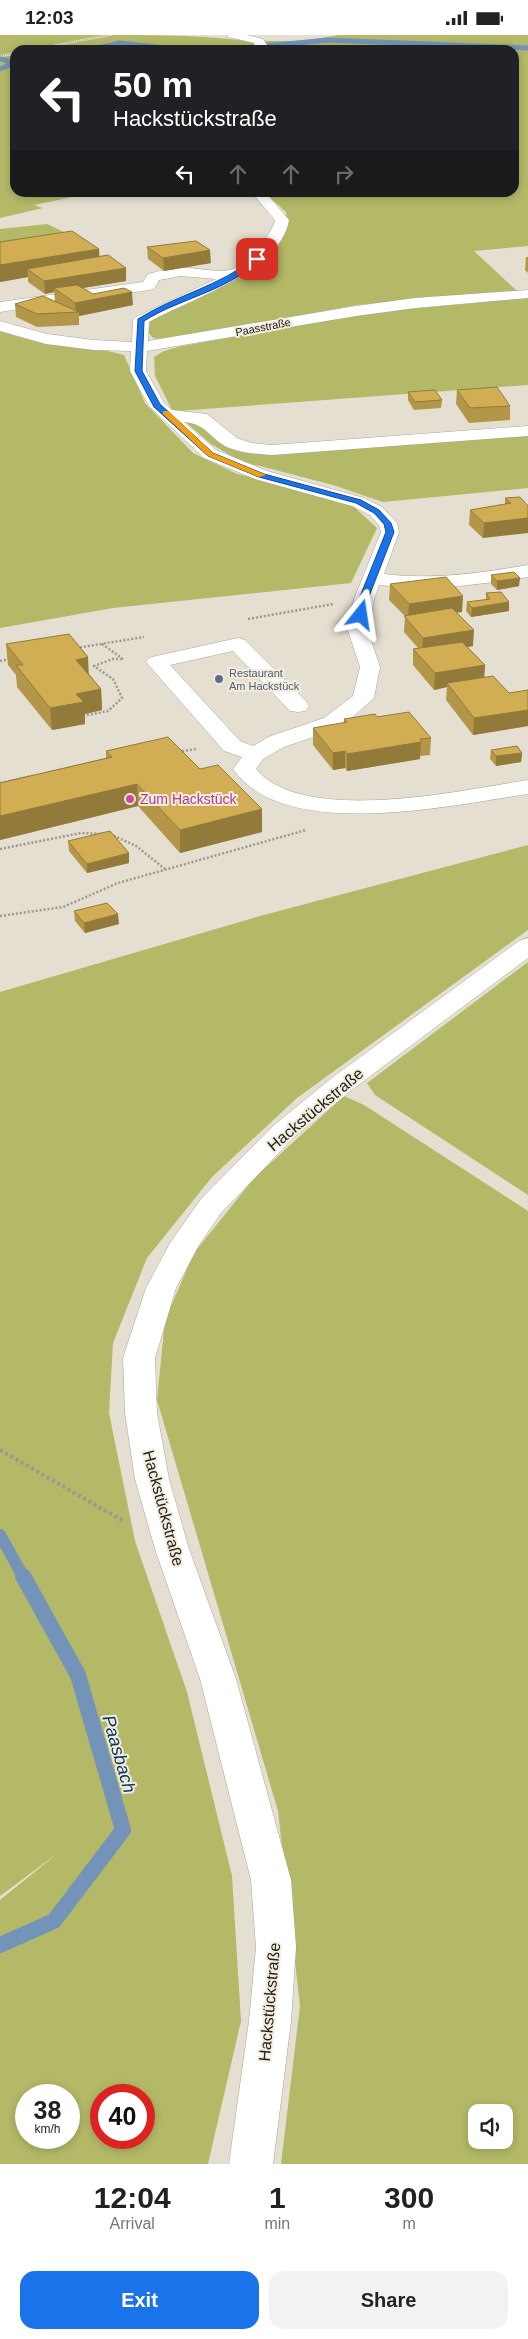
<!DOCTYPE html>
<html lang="en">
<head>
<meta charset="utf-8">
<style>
	:root { --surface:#fff; --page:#f2f2f2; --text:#222; --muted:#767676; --accent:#1a73e8 }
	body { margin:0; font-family:Helvetica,sans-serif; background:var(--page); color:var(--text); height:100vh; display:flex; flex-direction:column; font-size:19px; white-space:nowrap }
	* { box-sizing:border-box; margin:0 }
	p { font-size:16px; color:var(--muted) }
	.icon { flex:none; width:28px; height:28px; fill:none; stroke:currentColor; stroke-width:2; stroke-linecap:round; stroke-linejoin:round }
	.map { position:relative; height:2129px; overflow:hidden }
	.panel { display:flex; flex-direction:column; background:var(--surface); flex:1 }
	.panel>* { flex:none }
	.guide { position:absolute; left:10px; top:10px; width:509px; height:152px; border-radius:15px; box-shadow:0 2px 8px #0003; background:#202124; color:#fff; overflow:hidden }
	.controls { position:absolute; left:468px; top:2069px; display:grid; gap:10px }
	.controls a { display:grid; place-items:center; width:45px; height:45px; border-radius:10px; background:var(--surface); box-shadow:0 2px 8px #0003; font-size:25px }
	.speed { position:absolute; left:15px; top:2049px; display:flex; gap:10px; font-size:25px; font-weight:700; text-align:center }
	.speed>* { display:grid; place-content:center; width:65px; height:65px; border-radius:50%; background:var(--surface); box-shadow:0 2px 8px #0003; line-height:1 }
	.speed small { font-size:12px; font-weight:400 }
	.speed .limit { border:8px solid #d22; background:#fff; color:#111 }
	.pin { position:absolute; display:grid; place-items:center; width:42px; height:42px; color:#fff; margin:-21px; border-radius:10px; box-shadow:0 2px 8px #0006 }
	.me { position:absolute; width:55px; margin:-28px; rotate:15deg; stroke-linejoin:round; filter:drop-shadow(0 0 4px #0008) }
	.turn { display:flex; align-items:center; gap:18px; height:105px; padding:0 20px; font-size:22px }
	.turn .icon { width:65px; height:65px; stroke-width:2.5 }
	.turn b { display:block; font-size:35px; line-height:42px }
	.lanes { display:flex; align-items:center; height:48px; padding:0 20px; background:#0003; justify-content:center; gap:25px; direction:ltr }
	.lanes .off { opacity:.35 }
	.eta { display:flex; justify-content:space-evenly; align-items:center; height:85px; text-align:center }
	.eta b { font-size:30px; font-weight:800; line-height:35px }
	.primary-button { display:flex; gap:10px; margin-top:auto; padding:10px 20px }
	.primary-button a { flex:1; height:58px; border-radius:15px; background:var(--accent); color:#fff; font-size:20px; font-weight:800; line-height:58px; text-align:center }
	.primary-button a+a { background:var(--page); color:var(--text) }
	.status { display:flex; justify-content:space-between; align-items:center; height:35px; padding:0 25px; background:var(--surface); direction:ltr }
	.status svg { height:14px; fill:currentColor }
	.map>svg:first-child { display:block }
	.green { fill:#b3b967; fill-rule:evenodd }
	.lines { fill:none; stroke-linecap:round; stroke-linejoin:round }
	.stream-far2 { stroke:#7393b8; stroke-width:5 }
	.stream-far1 { stroke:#7393b8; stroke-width:12 }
	.stream { stroke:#7393b8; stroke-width:16 }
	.minor-casing { stroke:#aba598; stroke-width:1 }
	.path-far2 { stroke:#9c988d; stroke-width:1; stroke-dasharray:1 1; stroke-linecap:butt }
	.path-far1 { stroke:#9c988d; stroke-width:2.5; stroke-dasharray:2 2; stroke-linecap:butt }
	.path { stroke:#9c988d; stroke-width:4; stroke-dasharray:3 3; stroke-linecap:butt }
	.minor { fill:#fff; fill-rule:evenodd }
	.wall { fill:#b49648 }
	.shaded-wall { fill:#927a3b }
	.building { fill:#d1ae54; stroke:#927a3b }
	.route { fill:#1a73e8; stroke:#114b97 }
	.slow { fill:#f59e0b }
	.service-dot { fill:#5c6f8a; stroke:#f2edde; stroke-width:2 }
	.hotel-dot { fill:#d1479c; stroke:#f2edde; stroke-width:2 }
	.labels { text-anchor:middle; stroke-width:4; stroke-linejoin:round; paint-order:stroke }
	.far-street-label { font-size:11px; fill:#23211c; stroke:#f2edde }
	.far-service-label { font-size:11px; fill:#4e5e75; stroke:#f2edde; text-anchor:start }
	.hotel-label { font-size:14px; fill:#b23c85; stroke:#f2edde; text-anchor:start }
	.near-street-label { font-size:16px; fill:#23211c; stroke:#f2edde }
	.near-water-label { font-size:18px; font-style:italic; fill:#0c3660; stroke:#f2edde }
</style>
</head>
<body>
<div class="status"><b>12:03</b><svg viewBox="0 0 49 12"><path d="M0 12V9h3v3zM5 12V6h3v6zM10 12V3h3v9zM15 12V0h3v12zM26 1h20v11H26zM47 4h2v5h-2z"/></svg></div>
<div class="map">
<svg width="528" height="2129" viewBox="0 0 528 2129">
	<rect width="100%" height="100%" fill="#e5dfd1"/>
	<!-- green -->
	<g class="green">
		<path d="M0,0H103L27,15H15V17L0,20Z"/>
		<path d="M114,0C139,0 242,0 256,10L252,15H38Z"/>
		<path d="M339,0H528V211L474,216L517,256L356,270L169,305L153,303L148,297L150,285C194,264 249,248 277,205C283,195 288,190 286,177L265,158H514V15H260L264,6H304Z"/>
		<path d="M15,20V158H92L34,170L43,173L0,183V22Z"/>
		<path d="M47,189L89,209L0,222V194Z"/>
		<path d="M528,263V350L178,376L172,375L155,341L154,322L164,316L182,311L366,278Z"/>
		<path d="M0,295C40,313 84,308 124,320L145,368L193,418L235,438L352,470L377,493L351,548L113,573L0,593Z"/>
		<path d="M182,384L197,387L243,416L528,400V453L383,467L333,450L240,426L211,409Z"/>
		<path d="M528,810V895L297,1063L212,1142L147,1223L113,1308L109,1378L135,1506L187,1657L232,1841L241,1986L208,2129H0V1865L58,1818L0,1861V957L260,881ZM26,2060H69V2102H26ZM101,2060H144V2102H101Z"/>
		<path d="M528,927V1160L375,1060L367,1048Z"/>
		<path d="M344,1061L364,1070L528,1176V2129H281L300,1971L278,1776L157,1365L165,1285L194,1218L255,1142ZM476,2078H504V2105H476Z"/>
	</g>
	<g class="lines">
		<!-- stream-far2 -->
		<g class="stream-far2">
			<path d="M91,15L120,8L181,15"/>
			<path d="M223,15L328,5L528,13"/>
			<path d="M0,24L15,28L0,34"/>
		</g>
		<!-- stream-far1 -->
		<path class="stream-far1" d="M0,1500L24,1543"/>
		<!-- stream -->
		<path class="stream" d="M0,1910L54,1886L123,1795L78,1640L23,1541"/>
		<defs>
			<g id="minor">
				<path d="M227,0H247L263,4L267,10L263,15H251L255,8L228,2Z"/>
				<path d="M252,158H266L289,185C281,236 188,265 149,287L148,306L356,271L415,263L528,255V263L415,273L356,281L147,316L146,336L164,368L172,375L207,379L237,403L251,408L272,410L528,391V401L272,420C256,419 239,418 225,411C208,401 206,389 184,387L216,415L267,436L364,463L382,472L397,488L399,497L384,539C432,545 480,538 528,530V542C478,550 430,556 379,550L374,564L368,596L380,632L374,663L340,693L284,712L263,724L256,734C304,791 462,755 528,745V759C452,770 284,808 233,734L242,722L224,716L146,627L149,623L156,621L238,603L245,605L306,666L309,671L306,676L298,677L290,676L233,616L170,630L240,706L253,711L268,702L324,683L353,661L360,632L348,596L354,564L381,497L379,490L370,480L352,471L255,444L204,423L149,371L130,336L131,316L94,315L46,309L0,296V286L47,299L94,305L132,307L133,285L136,282L216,244L181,241L159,245L154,254L149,255L0,277V267L143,247L148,239C159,236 171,233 182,233C197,232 214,238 229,235C244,233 272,200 275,185Z"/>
				<path d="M528,903V923L353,1054L293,1103L221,1178L199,1210L176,1253L155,1323L157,1378L169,1444L189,1514L236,1644L291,1845L296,1912L291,1986L273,2129H229L249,1986L256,1912L251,1845L200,1644L155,1514L135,1444L125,1378L123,1323L146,1253L170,1208L201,1164L273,1091L333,1042L519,906Z"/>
			</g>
		</defs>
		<!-- minor casing -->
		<use href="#minor" class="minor-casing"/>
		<!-- path-far2 -->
		<g class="path-far2">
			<path d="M34,15L108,0"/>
			<path d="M0,21L15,18"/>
		</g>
		<!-- path-far1 -->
		<g class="path-far1">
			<path d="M248,584L333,569"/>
			<path d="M102,609L123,624"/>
			<path d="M76,613L144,602"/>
			<path d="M0,626L10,624"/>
			<path d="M83,681L108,676L122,663L113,644L94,631L113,624H123"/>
			<path d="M178,717L196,714"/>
			<path d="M0,748L36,740"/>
			<path d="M110,799L136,811L165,834"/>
			<path d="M0,814L81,798L104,799"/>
			<path d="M0,881L63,872L118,848L306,795"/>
		</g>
		<!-- path -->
		<path class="path" d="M0,1415L125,1487"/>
		<!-- minor -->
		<use href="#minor" class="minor"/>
	</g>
	<!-- wall -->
	<g class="wall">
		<path d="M0,207L99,214V222L126,233V246L82,253L93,259L133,270L79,281V290L37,292L16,282L15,269L55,266L54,257L45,259L28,247V242L0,247Z"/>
		<path d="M147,212L211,228L164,236L148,224Z"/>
		<path d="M526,222H528V238L525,235Z"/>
		<path d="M457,355L510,371V385L469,388L456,369Z"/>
		<path d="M408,357L442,365L441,373L414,375L408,365Z"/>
		<path d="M505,463L528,471L483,503L469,490L470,475L505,469Z"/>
		<path d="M491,540L519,551L497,555L491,549Z"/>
		<path d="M390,549L462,577H457L473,611L468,612L485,630L484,642L509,658L528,655V691L473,700L446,665L447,652L434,655L413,630V614L418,613L404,597L405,581L389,565Z"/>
		<path d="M486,558L509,576L471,582L466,576L467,567L486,565Z"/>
		<path d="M6,609L89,639L101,654L102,675L85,679V689L52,695L17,652L16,640L8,630Z"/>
		<path d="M377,682L431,703L430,720L420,721V724L347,736L345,733L333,735L313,710V693L344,688V684Z"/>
		<path d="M491,715L522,718L521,727L496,731L490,724Z"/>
		<path d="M106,716L200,734L262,774V797L180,818L138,771L0,805V748L106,723Z"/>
		<path d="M68,806L129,818V828L87,838L69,816Z"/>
		<path d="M74,876L119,889L85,898L75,886Z"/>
	</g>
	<!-- shaded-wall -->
	<g class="shaded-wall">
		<path d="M99,214L100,230L27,234L28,242L0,247V230Z"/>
		<path d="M210,215L211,228L164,236L163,223Z"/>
		<path d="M126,233V246L58,257L54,253V257L45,259L44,246Z"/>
		<path d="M132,257L133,270L79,281V277H76L75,268Z"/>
		<path d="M528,483V498L483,503L484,488Z"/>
		<path d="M520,543L519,551L497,555V546Z"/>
		<path d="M463,561L462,577L408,585L409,569Z"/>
		<path d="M509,567V576L471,582L472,573Z"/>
		<path d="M474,595L473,611L422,619L423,603Z"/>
		<path d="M88,622L89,644L76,625Z"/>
		<path d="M485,630L484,646L447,648V652L434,655L435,638Z"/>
		<path d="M101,654L102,675L85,679V689L52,695L50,673L76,659Z"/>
		<path d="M528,675V691L473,700L474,683Z"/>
		<path d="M421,707L420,724L347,736V719Z"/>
		<path d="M345,716V733L333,735V718Z"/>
		<path d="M522,718L521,727L496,731V721Z"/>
		<path d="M137,749L138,771L0,805V781Z"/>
		<path d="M262,774V797L180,818V795Z"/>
		<path d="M129,818V828L87,838V829Z"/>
		<path d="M118,879L119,889L85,898L84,888Z"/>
	</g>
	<!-- building -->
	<g class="building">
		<path d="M72,196L99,214L0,230V207Z"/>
		<path d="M196,206L210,215L163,223L147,212Z"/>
		<path d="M108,220L126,233L44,246L27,234Z"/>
		<path d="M77,250L93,259L124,253L132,257L75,268L54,253Z"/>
		<path d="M43,261L79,277L37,279L15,269Z"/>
		<path d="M497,352L510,371L470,373L457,355Z"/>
		<path d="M435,355L442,365L415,367L408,357Z"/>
		<path d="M520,462L528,471V483L484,488L470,475L511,468L505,463Z"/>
		<path d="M514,537L520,543L497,546L491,540Z"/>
		<path d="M446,542L463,561L409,569L390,549Z"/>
		<path d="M501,557L509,567L472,573L467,567L490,564L486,558Z"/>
		<path d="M452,573L474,595L423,603L404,581Z"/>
		<path d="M69,599L88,622L76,625L101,654L76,659L84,667L50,673L16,630H23L6,609Z"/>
		<path d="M462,607L485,630L435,638L413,614Z"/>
		<path d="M493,641L509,658L528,655V675L474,683L447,648Z"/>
		<path d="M409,677L431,703L420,704L421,707L347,719L345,716L333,718L313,693L347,687L344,684L375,679L377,682Z"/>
		<path d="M168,702L200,734L218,730L262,774L180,795L137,749L0,781V748L112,722L106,716Z"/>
		<path d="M517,711L522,718L496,721L491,715Z"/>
		<path d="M110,796L129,818L87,829L68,806Z"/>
		<path d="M107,868L118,879L84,888L74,876Z"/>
	</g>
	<!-- route -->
	<path class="route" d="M255,223L260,224C229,256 180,263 144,286L142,336L160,369L213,418L264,439L361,465L379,475L391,488L394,497L368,564L364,581L357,580L359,564L386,497L384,489L374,478L356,468L259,442L208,421L154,372L135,336L138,284C176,260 220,251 255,223Z"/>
	<!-- slow -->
	<path class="slow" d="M163,376H168L213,418L266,440L259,442L208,421L163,379Z"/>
	<!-- markers -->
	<circle class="service-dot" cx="219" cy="644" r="5"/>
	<circle class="hotel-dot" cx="130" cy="764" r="5"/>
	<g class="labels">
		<!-- far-street labels -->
		<g class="far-street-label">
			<text transform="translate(263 292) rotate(-11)" y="4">Paasstraße</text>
		</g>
		<!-- far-service labels -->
		<g class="far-service-label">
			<text x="229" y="642">Restaurant<tspan x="229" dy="13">Am Hackstück</tspan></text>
		</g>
		<!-- hotel labels -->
		<g class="hotel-label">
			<text x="140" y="769">Zum Hackstück</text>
		</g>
		<!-- near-street labels -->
		<g class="near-street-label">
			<text transform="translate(315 1074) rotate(-40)" y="6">Hackstückstraße</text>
			<text transform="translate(164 1473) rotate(75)" y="6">Hackstückstraße</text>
			<text transform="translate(269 1967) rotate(-85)" y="6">Hackstückstraße</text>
		</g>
		<!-- near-water labels -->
		<g class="near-water-label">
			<text transform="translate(119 1719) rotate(74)" y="6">Paasbach</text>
		</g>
	</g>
</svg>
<div class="controls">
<a><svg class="icon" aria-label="sound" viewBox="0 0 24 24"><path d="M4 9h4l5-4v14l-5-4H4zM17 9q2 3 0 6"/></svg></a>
</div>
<div class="speed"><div>38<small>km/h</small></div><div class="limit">40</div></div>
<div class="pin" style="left:257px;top:224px;background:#d93025"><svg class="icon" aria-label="arrive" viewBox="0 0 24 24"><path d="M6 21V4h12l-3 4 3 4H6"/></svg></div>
<svg class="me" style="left:361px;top:580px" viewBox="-20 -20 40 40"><path d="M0-17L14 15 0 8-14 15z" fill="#1a73e8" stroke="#fff" stroke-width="4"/></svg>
<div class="guide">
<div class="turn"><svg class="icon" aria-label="left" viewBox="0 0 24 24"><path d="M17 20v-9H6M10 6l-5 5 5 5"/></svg><div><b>50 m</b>Hackstückstraße</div></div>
<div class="lanes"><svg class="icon" aria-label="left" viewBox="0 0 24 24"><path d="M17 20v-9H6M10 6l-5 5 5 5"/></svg><svg class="icon off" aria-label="ahead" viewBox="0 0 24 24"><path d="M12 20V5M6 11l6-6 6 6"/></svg><svg class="icon off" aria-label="ahead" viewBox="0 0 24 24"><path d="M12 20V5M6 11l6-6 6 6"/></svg><svg class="icon off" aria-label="right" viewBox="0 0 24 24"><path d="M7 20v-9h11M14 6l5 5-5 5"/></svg></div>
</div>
</div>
<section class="panel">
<div class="eta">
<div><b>12:04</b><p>Arrival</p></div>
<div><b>1</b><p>min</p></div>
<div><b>300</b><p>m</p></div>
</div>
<div class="primary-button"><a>Exit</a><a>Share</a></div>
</section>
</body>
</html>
